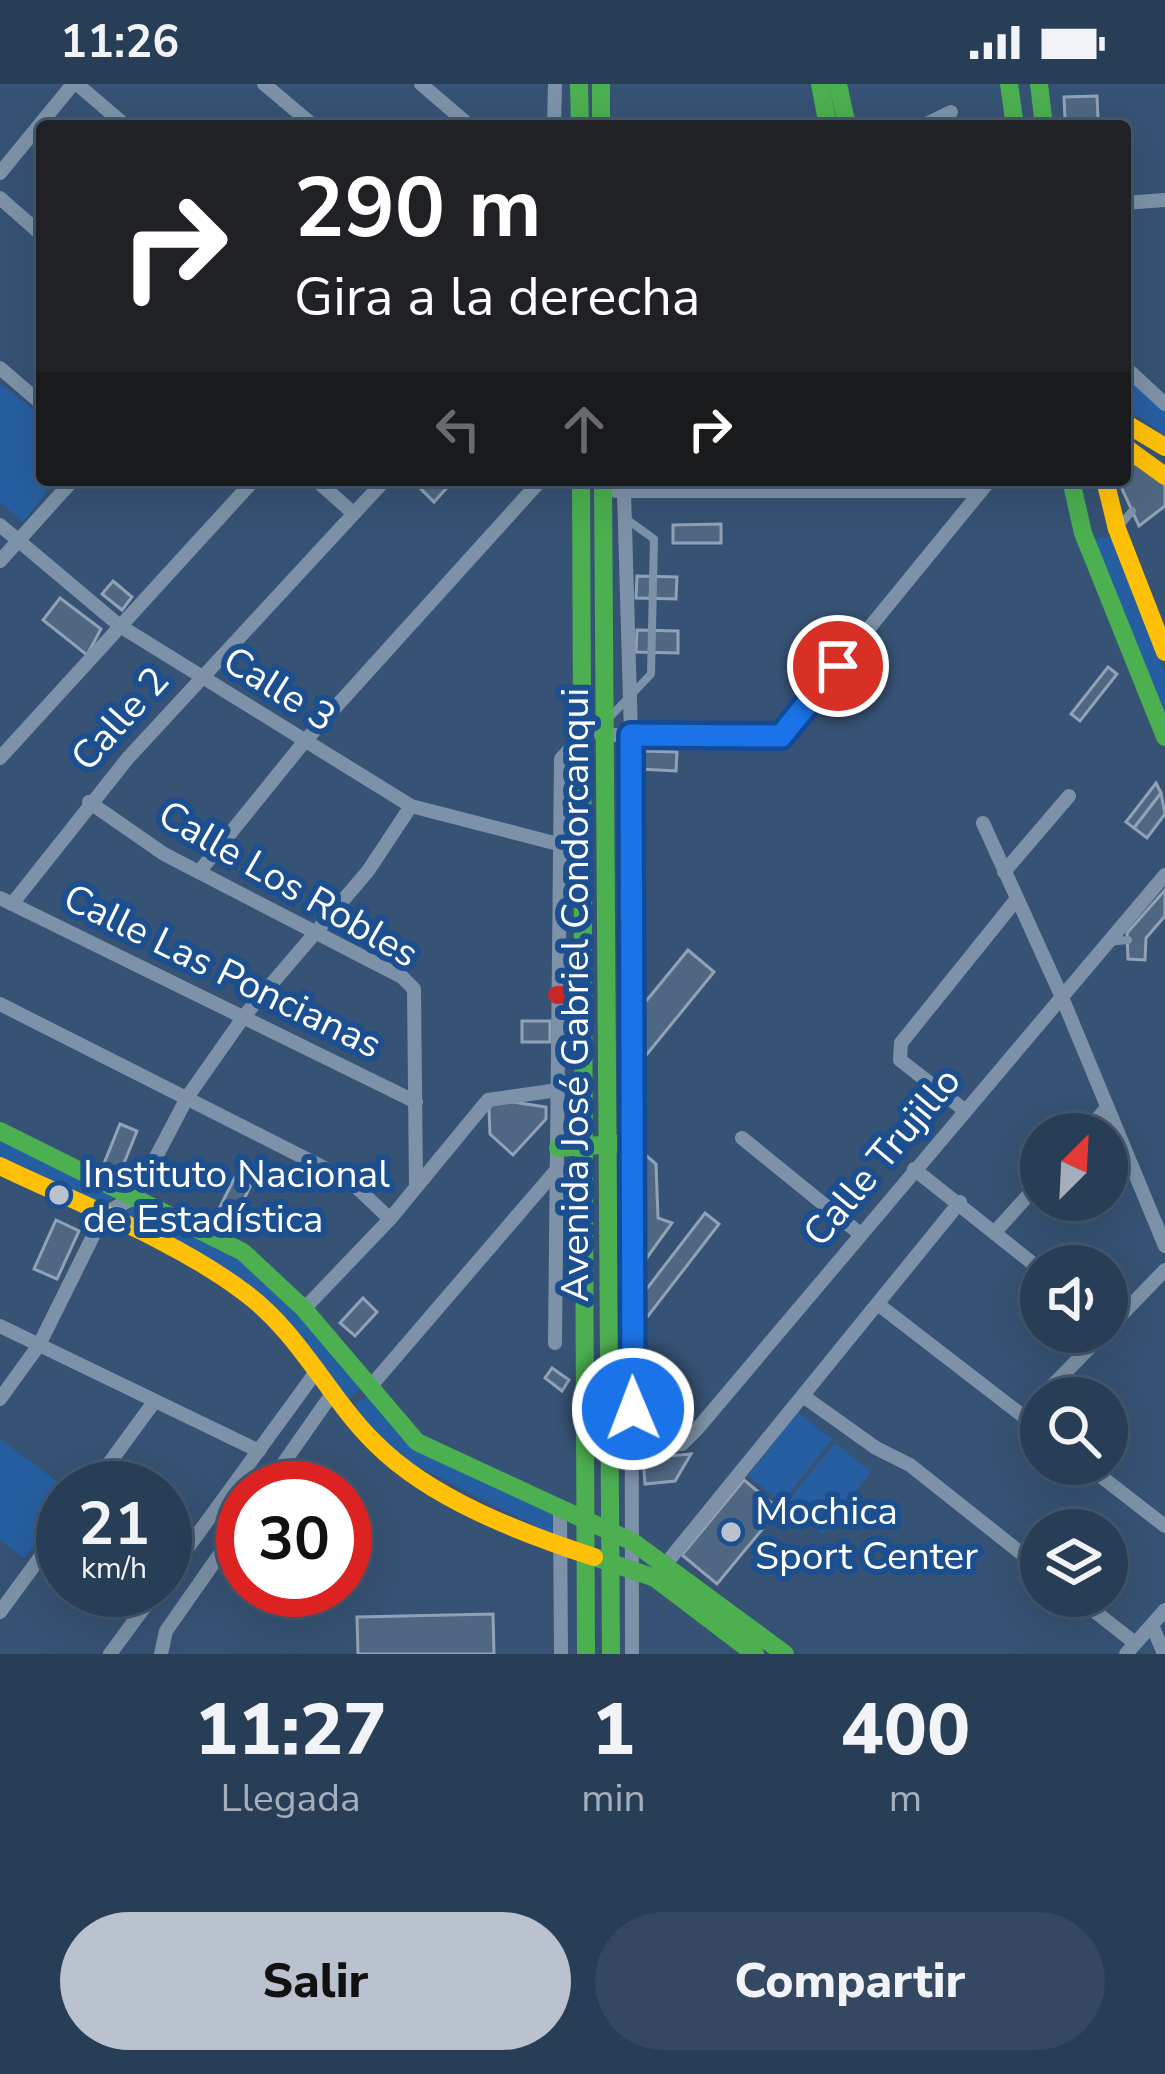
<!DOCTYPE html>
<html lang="es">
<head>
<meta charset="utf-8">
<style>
	:root { --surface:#283e57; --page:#344961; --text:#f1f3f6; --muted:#a5aeba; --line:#44576d; --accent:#b9c2ce }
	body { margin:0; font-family:"Nunito Sans",sans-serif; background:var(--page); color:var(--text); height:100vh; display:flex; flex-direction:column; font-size:45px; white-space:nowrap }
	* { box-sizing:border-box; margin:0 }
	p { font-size:39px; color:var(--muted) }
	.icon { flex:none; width:66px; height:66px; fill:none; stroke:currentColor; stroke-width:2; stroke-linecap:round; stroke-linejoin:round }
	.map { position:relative; height:1570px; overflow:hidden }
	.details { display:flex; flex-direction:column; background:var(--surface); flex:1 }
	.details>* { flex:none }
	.top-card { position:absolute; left:36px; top:36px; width:1095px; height:366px; border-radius:12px; box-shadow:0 12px 48px #0002,0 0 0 3px var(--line); background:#202124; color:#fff; overflow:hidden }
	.needle { width:78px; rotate:24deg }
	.tools { position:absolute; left:1020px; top:1029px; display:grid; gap:24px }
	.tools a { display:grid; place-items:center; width:108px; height:108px; border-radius:50%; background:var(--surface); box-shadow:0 12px 48px #0002,0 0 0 3px var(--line); font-size:60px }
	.speed { position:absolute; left:36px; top:1377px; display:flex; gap:24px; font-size:60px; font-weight:700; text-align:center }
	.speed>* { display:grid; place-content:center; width:156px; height:156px; border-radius:50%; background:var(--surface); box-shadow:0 12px 48px #0002,0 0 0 3px var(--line); line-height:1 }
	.speed small { font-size:30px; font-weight:400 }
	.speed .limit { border:18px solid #d22; background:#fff; color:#111 }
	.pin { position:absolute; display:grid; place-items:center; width:102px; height:102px; color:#fff; margin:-51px; border:6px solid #fff; border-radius:50%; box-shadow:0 3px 12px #0007 }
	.me { position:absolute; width:132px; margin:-66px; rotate:359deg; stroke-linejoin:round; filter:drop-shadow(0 0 9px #0008) }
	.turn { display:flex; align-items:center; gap:42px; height:252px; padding:0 60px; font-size:54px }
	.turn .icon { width:156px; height:156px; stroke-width:2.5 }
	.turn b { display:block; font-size:84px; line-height:102px }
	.lanes { display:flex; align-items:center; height:114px; padding:0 60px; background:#0003; justify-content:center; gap:60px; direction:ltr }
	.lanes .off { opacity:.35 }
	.eta { display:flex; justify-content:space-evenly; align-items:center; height:204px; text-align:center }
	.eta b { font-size:72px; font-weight:800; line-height:84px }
	.button { display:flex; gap:24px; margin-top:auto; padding:24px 60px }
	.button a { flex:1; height:138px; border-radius:72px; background:var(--accent); color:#111; font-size:48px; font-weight:800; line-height:138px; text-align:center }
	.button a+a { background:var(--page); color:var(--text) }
	.status { display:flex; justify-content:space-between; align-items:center; height:84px; padding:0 60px; background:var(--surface); direction:ltr }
	.status svg { height:33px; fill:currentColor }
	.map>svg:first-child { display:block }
	.green { fill:#265fa1 }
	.building { fill:#506783; stroke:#92a2b6; stroke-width:3 }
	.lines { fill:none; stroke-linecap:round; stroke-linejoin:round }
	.lane { stroke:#7d92a8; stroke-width:8 }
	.street { stroke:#7d92a8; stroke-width:14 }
	.fast { stroke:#4caf50; stroke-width:18 }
	.slow { stroke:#ffc107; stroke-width:18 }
	.jam { stroke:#c62828; stroke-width:18 }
	.route-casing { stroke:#114b97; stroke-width:30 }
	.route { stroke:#1a73e8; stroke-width:21 }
	.poi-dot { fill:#b9c2ce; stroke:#1b4f8f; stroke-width:4.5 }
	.labels { text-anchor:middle; stroke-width:12; stroke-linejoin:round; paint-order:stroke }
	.street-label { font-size:39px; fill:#fff; stroke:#1b4f8f }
	.poi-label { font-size:39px; fill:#fff; stroke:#1b4f8f; text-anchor:start }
</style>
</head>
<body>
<div class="status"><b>11:26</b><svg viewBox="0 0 49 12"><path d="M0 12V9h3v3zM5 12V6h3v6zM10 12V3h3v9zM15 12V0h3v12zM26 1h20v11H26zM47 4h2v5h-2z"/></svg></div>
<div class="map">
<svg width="1165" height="1570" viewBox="0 0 1165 1570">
	<rect width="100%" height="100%" fill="#365274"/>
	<!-- green -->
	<g class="green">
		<path d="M1125,292L1165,329V352L1125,323Z"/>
		<path d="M0,299L42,333V396H56L23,438L0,419Z"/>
		<path d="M1113,453L1165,590V641L1094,454Z"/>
		<path d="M0,1056L116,1113L102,1120L0,1072Z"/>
		<path d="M137,1121L235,1172L300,1234L361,1304L349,1315L294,1245L227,1186L121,1132Z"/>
		<path d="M369,1312L412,1363L552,1431L553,1451L395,1371L353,1322Z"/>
		<path d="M797,1328L832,1355L782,1418L748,1392Z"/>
		<path d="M0,1355L66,1404L63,1423L24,1474L0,1456Z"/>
		<path d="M835,1359L871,1388L822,1450L785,1421Z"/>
	</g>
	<!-- building -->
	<g class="building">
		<path d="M1097,12L1098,35L1065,36L1064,13Z"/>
		<path d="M1104,35V42H1065V36Z"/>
		<path d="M1125,372L1165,400V422L1139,442L1118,396H1125Z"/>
		<path d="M412,396H454L434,418Z"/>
		<path d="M721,440V459H673V441Z"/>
		<path d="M637,492L677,493L676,515L636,514Z"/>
		<path d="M113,497L132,513L122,526L102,510Z"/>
		<path d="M60,514L101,545L87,571L43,536Z"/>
		<path d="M637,546L678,547V569L636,568Z"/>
		<path d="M1108,583L1117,590L1080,637L1071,630Z"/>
		<path d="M641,667L677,668L676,687L640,685Z"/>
		<path d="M1156,699L1161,709L1134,744L1126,738Z"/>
		<path d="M1161,709L1165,730L1147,754L1134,744Z"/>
		<path d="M1165,806V832L1146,854L1145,876L1128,875L1127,849Z"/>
		<path d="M688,866L714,888L643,975L638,927Z"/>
		<rect x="522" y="937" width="28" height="21"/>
		<path d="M494,1015L546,1023V1035L513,1071L490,1050L489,1025Z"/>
		<path d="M120,1040L137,1047L120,1089L103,1082Z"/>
		<path d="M642,1068L656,1080L658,1134L672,1139L646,1175Z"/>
		<path d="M235,1093L251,1101L231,1142L215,1133Z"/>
		<path d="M705,1129L719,1140L648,1232L641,1227L642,1211Z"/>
		<path d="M56,1136L79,1147L57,1195L34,1185Z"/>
		<path d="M363,1214L377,1228L355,1252L340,1239Z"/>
		<path d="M552,1284L569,1296L562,1307L545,1294Z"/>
		<path d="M691,1370L675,1397L645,1400L643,1374Z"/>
		<path d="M744,1396L779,1425L717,1500L682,1471Z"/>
		<path d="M493,1530L494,1570H358L357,1533Z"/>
	</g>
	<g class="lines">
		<!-- lane -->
		<g class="lane">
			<path d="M1118,444L1132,427"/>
			<path d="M610,633L651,590L654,455L625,434"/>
			<path d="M1107,858L1128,856"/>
		</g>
		<!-- street -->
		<g class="street">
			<path d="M77,0L126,42"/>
			<path d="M264,0L314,42"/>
			<path d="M421,0L470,42"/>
			<path d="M554,42L555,0"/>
			<path d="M922,42L951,28"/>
			<path d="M0,89L73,0"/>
			<path d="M0,114L42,151"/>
			<path d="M1125,119L1165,116"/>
			<path d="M1125,283L1165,320"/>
			<path d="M0,284L42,320"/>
			<path d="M316,396L353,429"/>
			<path d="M616,407H981"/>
			<path d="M624,407L631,651L632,1570"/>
			<path d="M0,441L120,542L411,722L558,760"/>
			<path d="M0,477L73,396"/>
			<path d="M601,651L781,652L990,396"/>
			<path d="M0,674L254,396"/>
			<path d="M89,718L164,770L402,893L414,905L416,1103"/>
			<path d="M983,739L1061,911L1165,1162"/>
			<path d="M199,788L304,658L541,396"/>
			<path d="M1004,788L1069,712"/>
			<path d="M0,814L416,1018"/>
			<path d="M12,820L128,674L385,396"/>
			<path d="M0,920L350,1097L390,1135"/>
			<path d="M963,1025L900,976L901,959L1016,816"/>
			<path d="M1084,1050L1107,1024"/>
			<path d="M742,1054L859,1149"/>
			<path d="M914,1085L1041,1186"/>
			<path d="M995,1148L1041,1097"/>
			<path d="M879,1221L1041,1346"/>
			<path d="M304,1225L390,1135L488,1016L558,1006"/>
			<path d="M0,1242L259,1367"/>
			<path d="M1107,1246L1165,1186"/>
			<path d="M555,1259L561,675L580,654"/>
			<path d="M370,1303L559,1083"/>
			<path d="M1049,1305L1105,1248"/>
			<path d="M803,1312L876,1364L910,1381L1041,1485"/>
			<path d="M0,1315L39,1261L104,1130L135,1113L188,1012L245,931L368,787L411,722"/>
			<path d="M633,1363L682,1360L698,1344L1165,791"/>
			<path d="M1085,1380L1165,1442"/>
			<path d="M91,1404L154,1318"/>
			<path d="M266,1404L334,1307"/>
			<path d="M560,1427L561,1570"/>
			<path d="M660,1487L960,1118"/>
			<path d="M165,1495L318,1285"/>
			<path d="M1075,1512L1135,1559"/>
			<path d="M0,1528L63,1442"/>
			<path d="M1152,1541L1164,1570"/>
			<path d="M110,1570L157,1506"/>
			<path d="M161,1570L166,1547L243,1437"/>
			<path d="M1126,1570L1165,1526"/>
		</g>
		<!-- fast -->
		<g class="fast">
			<path d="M579,0L580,42"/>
			<path d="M601,0V42"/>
			<path d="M820,0L828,42"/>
			<path d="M838,0L847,42"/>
			<path d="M1009,0L1015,42"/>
			<path d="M1039,0L1044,42"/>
			<path d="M581,396L586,1570"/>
			<path d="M603,396L611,1570"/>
			<path d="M1071,396L1083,449L1165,653"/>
			<path d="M0,1047L243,1168L304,1225L417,1358L633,1458L785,1570"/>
			<path d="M558,1064L629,1059"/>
			<path d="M594,1473L655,1494L755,1570"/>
		</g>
		<!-- slow -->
		<g class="slow">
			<path d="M1125,339L1165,363"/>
			<path d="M1125,363L1165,392"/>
			<path d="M1105,396L1117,445L1165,568"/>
			<path d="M0,1082C81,1121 172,1154 244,1208C300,1249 328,1313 376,1360C431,1415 521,1449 594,1473"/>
		</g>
		<!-- jam -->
		<path class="jam" d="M557,911L582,910"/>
	</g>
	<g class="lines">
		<defs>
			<path id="route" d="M633,1325L631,651L781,652L838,582"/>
		</defs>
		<!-- route casing -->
		<use href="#route" class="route-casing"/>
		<!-- route -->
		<use href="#route" class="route"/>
	</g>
	<!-- markers -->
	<g class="poi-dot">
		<circle cx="59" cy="1111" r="12"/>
		<circle cx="731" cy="1448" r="12"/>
	</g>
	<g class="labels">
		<!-- street labels -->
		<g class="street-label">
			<text transform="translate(280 604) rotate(32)" y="14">Calle 3</text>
			<text transform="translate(119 634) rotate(-48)" y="14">Calle 2</text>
			<text transform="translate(289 799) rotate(30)" y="14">Calle Los Robles</text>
			<text transform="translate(223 886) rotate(26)" y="14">Calle Las Poncianas</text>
			<text transform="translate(574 911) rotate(-90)" y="14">Avenida José Gabriel Condorcanqui</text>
			<text transform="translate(881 1072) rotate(-50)" y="14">Calle Trujillo</text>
		</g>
		<!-- poi labels -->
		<g class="poi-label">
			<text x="83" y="1103">Instituto Nacional<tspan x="83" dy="45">de Estadística</tspan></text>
			<text x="755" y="1440">Mochica<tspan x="755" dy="45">Sport Center</tspan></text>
		</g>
	</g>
</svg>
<div class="tools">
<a><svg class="needle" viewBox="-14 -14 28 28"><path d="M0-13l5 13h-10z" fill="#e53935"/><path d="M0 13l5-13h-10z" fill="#a5aeba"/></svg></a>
<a><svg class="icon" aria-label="sound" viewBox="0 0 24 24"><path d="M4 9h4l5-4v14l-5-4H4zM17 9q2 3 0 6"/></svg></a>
<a><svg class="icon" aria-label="search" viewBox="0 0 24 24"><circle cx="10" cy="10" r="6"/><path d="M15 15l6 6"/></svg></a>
<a><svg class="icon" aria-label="layers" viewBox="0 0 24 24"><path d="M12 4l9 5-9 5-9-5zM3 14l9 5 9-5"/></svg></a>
</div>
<div class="speed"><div>21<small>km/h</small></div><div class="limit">30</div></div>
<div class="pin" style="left:838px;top:582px;background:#d93025"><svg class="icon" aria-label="arrive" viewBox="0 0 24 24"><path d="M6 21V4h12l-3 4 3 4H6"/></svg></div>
<svg class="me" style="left:633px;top:1325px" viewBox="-20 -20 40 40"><circle r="17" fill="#1a73e8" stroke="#fff" stroke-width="3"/><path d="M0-11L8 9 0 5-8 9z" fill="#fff"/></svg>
<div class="top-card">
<div class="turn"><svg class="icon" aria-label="right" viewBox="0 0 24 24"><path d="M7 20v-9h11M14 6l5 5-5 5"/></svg><div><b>290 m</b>Gira a la derecha</div></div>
<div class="lanes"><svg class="icon off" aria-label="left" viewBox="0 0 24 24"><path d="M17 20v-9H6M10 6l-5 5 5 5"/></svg><svg class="icon off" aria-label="ahead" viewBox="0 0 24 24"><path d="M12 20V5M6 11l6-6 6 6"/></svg><svg class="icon" aria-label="right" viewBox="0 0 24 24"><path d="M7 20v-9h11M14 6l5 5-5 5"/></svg></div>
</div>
</div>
<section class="details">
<div class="eta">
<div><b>11:27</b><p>Llegada</p></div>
<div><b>1</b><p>min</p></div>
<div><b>400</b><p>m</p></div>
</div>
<div class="button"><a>Salir</a><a>Compartir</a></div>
</section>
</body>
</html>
